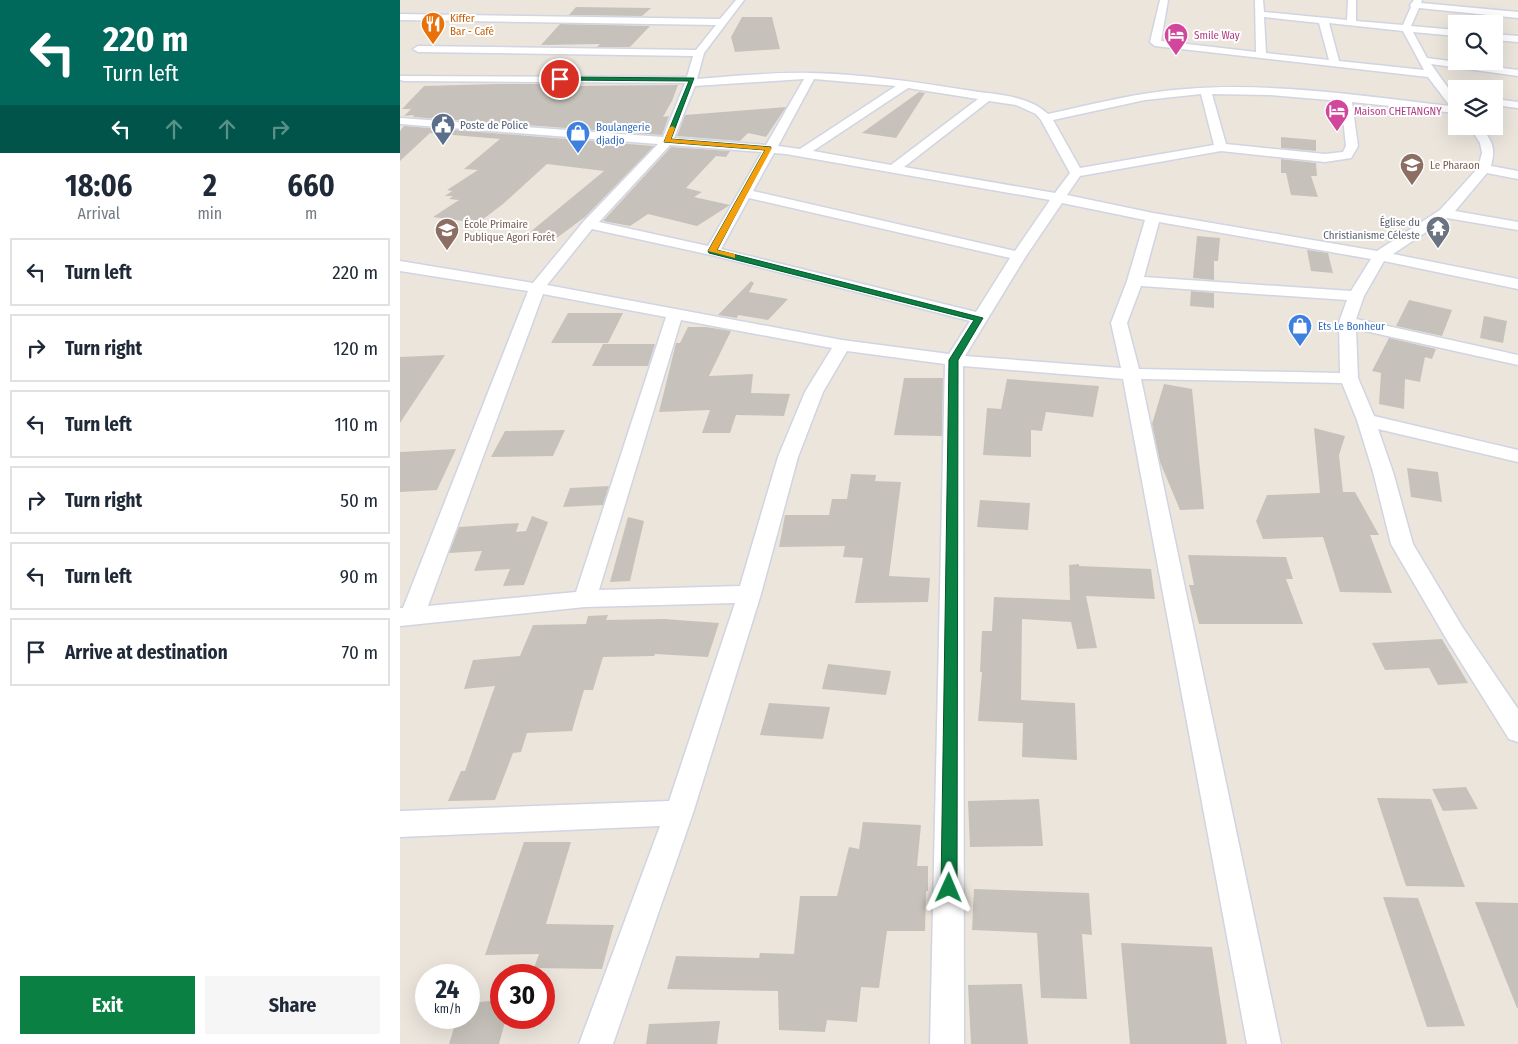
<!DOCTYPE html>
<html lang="en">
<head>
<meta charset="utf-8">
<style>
	:root { --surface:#fff; --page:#f6f6f7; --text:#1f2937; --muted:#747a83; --line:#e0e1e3; --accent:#0b8043 }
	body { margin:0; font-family:"Fira Sans Condensed",sans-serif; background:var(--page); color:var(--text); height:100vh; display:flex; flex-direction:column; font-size:19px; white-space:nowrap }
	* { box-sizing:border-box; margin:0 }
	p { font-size:16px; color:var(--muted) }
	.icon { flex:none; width:28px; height:28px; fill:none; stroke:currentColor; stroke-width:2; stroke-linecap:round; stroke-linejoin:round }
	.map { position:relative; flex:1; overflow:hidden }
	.details { display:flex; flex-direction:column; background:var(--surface); width:400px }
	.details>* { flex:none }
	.banner { background:#00695c; color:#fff; overflow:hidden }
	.fabs { position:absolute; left:1048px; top:15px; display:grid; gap:10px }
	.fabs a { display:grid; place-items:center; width:55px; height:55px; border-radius:0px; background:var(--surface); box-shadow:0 5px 20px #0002; font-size:25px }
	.speed { position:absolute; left:15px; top:964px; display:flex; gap:10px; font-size:25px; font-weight:700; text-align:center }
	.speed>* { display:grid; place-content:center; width:65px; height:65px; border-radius:50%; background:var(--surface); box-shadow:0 5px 20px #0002; line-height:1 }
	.speed small { font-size:12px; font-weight:400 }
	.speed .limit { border:8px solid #d22; background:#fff; color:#111 }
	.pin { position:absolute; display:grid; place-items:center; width:42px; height:42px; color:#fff; margin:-21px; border:2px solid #fff; border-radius:50%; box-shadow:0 1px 5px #0007 }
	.me { position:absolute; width:55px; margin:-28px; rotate:1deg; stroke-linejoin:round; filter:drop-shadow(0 0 4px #0008) }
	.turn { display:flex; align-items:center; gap:18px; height:105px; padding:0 20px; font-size:22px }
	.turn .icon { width:65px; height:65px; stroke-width:2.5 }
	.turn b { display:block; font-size:35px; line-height:42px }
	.lanes { display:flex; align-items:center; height:48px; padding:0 20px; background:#0003; justify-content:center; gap:25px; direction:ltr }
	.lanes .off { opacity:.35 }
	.eta { display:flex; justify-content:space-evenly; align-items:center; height:85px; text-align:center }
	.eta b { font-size:30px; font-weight:700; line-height:35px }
	.primary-button { display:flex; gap:10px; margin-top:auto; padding:10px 20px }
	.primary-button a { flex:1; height:58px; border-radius:0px; background:var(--accent); color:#fff; font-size:20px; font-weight:700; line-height:58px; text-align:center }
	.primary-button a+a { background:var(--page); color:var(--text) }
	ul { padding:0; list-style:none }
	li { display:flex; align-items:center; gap:15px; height:68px; margin:0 10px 8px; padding:0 10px; border:2px solid var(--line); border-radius:0px }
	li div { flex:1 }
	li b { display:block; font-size:19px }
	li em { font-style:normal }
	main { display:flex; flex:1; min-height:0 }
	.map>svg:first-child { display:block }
	.building { fill:#c6c2bb }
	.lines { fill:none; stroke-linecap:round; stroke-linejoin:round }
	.street-casing { stroke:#d1d4e2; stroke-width:3 }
	.street { fill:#fff; fill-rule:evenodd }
	.route { fill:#0b8043; stroke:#07532c }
	.slow { fill:#f59e0b }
	.labels { text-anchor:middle; stroke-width:4; stroke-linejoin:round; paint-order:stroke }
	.far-food-label { font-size:11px; fill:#c56008; stroke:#fff; text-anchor:start }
	.far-hotel-label { font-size:11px; fill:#b23c85; stroke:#fff; text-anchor:start }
	.far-service-label { font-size:11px; fill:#4e5e75; stroke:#fff; text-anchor:start }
	.far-shop-label { font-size:11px; fill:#366cbe; stroke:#fff; text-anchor:start }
	.far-education-label { font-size:11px; fill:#785e54; stroke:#fff; text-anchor:start }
	.far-worship-label { font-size:11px; fill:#5b616d; stroke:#fff; text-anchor:end }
</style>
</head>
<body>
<main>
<section class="details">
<div class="banner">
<div class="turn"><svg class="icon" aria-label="left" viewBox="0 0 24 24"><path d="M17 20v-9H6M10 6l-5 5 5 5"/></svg><div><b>220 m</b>Turn left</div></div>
<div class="lanes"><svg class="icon" aria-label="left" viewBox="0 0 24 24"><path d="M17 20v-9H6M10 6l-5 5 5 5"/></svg><svg class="icon off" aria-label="ahead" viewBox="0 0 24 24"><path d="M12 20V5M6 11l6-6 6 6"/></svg><svg class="icon off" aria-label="ahead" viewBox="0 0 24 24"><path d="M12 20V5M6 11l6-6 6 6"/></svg><svg class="icon off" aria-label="right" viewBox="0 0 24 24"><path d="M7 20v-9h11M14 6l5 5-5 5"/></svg></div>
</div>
<div class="eta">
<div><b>18:06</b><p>Arrival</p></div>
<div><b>2</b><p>min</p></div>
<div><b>660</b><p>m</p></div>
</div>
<ul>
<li><svg class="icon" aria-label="left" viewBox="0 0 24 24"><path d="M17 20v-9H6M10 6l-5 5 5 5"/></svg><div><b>Turn left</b></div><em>220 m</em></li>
<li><svg class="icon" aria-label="right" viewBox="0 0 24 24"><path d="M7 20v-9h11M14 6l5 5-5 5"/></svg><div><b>Turn right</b></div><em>120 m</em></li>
<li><svg class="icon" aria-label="left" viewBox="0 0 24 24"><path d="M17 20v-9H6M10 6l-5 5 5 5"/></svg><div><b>Turn left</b></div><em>110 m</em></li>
<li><svg class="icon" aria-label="right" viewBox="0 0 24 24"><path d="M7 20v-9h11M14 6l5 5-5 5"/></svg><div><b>Turn right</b></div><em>50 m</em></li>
<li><svg class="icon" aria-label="left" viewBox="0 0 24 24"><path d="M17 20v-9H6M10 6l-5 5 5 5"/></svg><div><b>Turn left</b></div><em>90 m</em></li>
<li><svg class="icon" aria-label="arrive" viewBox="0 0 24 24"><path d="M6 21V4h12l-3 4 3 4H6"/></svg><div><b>Arrive at destination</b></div><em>70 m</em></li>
</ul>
<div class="primary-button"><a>Exit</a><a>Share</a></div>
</section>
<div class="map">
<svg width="1118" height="1044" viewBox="0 0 1118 1044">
	<rect width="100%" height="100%" fill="#ebe5dc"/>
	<!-- building -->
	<g class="building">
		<path d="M176,7L251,8L242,16L169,15Z"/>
		<path d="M342,17H372L380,49L335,52L331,37Z"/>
		<path d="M160,24L250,26L230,47H197L200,44L141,45Z"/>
		<path d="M96,84H158V86L278,85L272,101L263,117L269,116L262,135L13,117L14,115L4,116L11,109H2L24,86Z"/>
		<path d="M519,92L525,93L496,138L462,133Z"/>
		<path d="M386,107L366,137L348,133L340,141L277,136L285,115Z"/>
		<path d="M4,126L254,146L185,217L158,237L129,233L204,171L147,164L103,204L78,223L33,217L59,200L49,199L53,196H45L52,191L47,190L78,170L64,169L100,139L30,133L0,161V131Z"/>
		<path d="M881,137L916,140V151L881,148Z"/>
		<path d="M271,147L330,151L326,157L316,156L286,188L302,192L294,197L330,205L297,226L248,214L230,226L203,221Z"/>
		<path d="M881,159L916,163L917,176H911L918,197L891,195L886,173H881Z"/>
		<path d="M797,236L820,238L818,261H814V280L793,278Z"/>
		<path d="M907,250L928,253L933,273L911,271Z"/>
		<path d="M351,281L354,283L349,292L388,299L368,320L338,315L337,318L318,315Z"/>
		<path d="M791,291L814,293V308L790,306Z"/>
		<path d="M1009,300L1052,310L1042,336L996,326Z"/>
		<path d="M168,313H223L208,343H151Z"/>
		<path d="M1084,316L1107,321L1103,343L1080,338Z"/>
		<path d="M288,327H306L331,331L309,376L353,374L351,393L390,394L384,416L336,415L330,433H302L310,410L259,412L276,343H280Z"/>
		<path d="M989,338L1036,349L1032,359L1025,357L1020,382L1005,379L1004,409L979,404L981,373L972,371Z"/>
		<path d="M203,344H255L248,366H192Z"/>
		<path d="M45,355L0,423V357Z"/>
		<path d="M504,378H543L542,436L494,435Z"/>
		<path d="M607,379L699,386L693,417L646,412L642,431L631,430V457L583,455L587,408L601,409Z"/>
		<path d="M764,384L792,389L804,509L780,510L760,462L752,424Z"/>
		<path d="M914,428L945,436L939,455L943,492H955L979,535H970L992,593L940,592L923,537L863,539L856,521L867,495L920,493Z"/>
		<path d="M165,430L153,456L91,457L105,431Z"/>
		<path d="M56,449L37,490L0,492V452Z"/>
		<path d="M1007,468L1038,472L1042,502L1011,497Z"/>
		<path d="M451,474L476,475L475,481L501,482L489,576L530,578L528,602L455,603L463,558L443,557L445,546L379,547L385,515H429L432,499H447Z"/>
		<path d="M209,486L203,505L163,507L170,488Z"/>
		<path d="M580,500L630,503L628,530L577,527Z"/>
		<path d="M132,516L148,522L124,585L103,586L110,569L74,571L82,551L49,553L59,527L119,523L116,532L126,531Z"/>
		<path d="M228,517L244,521L230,581L210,582Z"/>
		<path d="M788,555L886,557L893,579H886L903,624H799L789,585H794Z"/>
		<path d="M679,564V566L751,569L755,599L686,596L697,648L677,649L671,622L622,619L621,700L675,703L677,760L622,757L623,723L578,721L582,672H580L582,631H592L594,597L670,600L669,565Z"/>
		<path d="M208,615L206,620L264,619L319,623L308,657L255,654L254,656L203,657L193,690H184L172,731L127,733L121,752L113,753L95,800L48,801L61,771H65L95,686L64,689L73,660L120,656L133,625L186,624L188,616Z"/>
		<path d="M1042,639L1068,683L1038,685L1029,668L985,670L972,643Z"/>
		<path d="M428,664L491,671L486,695L422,689Z"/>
		<path d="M369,703L430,707L423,739L360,735Z"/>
		<path d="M1066,787L1078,809L1043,811L1032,789Z"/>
		<path d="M977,798L1031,799L1065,887L1006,886Z"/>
		<path d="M639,799L643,846L570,847L568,801Z"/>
		<path d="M463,822L521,825L517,866H528V891H526L525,931H487L479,988L461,987L457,1022L427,1020L425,1032L379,1030L378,991L267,989L276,956L359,958L360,953L394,954L400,896H437L449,847L459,849Z"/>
		<path d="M124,842H171L146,924L214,925L202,969L134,968L139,954L85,955Z"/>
		<path d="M574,889L689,893L692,935L682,934L687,999L641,998L637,933L572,930Z"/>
		<path d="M983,897L1018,898L1065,1026L1027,1027Z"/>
		<path d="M1075,902L1118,903V1008H1117Z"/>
		<path d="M721,943L812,947L827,1044H730Z"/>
		<path d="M622,984L628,1044H571L568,985Z"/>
		<path d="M101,1000V1018H106L99,1044H49L57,1018H69V1003Z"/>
		<path d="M320,1021L317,1044H246L249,1024Z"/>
	</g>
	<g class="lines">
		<defs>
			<g id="street">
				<path d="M336,0H344L304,53L297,79C335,76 373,72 411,73C463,74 514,82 566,90C593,95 627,94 648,114C694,104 739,92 786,89C874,82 963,96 1050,106L1028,77L755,46L750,42L760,0H768L761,41L856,52L855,0H863L864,12L947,20L948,0H956V21L1003,25L1011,7L1010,5L1014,0H1022L1021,3L1118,12V18L1019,8L1011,26L1056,30V36L1013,32L1027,58L1118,70V76L1031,64L1056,99V113L952,102L958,146L951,158L925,162L821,151L680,176L667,195L753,213L977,251L1040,210L1078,168L1082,153L1080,143L1069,126H1081C1092,142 1096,147 1091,166L1118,171V179L1087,173L1055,211L1118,222V230L1047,218L993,254L1118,279V289L984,261L964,296L956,319L1118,355V365L956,329L958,378L974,416L1118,450V462L978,429L993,472L1013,544L1063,628L1118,709V742L1109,739L1047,640L991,544L973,472L957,420L942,383L741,379L881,1044H847L723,379L563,366L564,1044H530L545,364L447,351L423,392L398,457L361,594L293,813L213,1044H179L260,826L0,837V811L269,801L335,603L185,607L0,626V608H3L128,291L0,271V261L133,283L184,221L258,144L0,124V118L263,137L285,83L4,81L0,80V76L287,77L293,56L18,52L13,49L18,46L296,50L316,25L0,20V14L320,19ZM864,17L919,23L929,60L866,53ZM929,23L1003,31L1024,70L939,61ZM404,79L366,145L274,138L295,86ZM414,79L496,86L400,149L378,146ZM508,88L578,99L491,165L413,151ZM801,94L814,145L680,168L653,120L745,100ZM812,94L869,95L941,101L946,146L943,152L925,154L826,144ZM589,101L616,105L636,114L641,120L670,173L655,193L504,167ZM270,145L362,152L308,246L199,222ZM374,153L386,154L650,200L615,251L353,191ZM349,198L610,258L576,312L321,249ZM662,203L745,220L727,281L711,323L721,368L565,356L626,256ZM759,222L971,259L951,291L744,277ZM192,229L311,255L570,321L549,354L442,340L147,285ZM741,286L947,300L939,322L940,373L739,369L727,323ZM143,294L266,317L176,592L28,606ZM281,320L432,348L405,392L378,457L340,586L199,590Z"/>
				<path d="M1094,34L1118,36V42L1094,40Z"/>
				<path d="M1094,99L1118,102V108L1094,105Z"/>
			</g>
		</defs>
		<!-- street casing -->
		<use href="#street" class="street-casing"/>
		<!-- street -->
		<use href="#street" class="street"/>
	</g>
	<!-- route -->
	<path class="route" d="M160,77L294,78L271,139L371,147L317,250L583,318L558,360L557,888L554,893L549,895L543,893L541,888L549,360L574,320L309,253L308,251L365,150L264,142L289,81L158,80Z"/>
	<!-- slow -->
	<path class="slow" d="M272,126L275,128L271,139L369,147L372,148L317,250L335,254V258L308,251L365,150L264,142L269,128Z"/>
	<!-- icons -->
	<defs>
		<symbol id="restaurant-pin" viewBox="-11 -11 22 30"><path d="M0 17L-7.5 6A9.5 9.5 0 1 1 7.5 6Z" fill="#e8710a" stroke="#fff"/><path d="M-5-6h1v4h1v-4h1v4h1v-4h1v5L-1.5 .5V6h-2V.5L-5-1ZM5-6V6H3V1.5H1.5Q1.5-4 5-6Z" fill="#fff"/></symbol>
		<symbol id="hotel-pin" viewBox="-11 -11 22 30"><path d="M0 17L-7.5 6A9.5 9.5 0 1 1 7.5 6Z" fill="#d1479c" stroke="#fff"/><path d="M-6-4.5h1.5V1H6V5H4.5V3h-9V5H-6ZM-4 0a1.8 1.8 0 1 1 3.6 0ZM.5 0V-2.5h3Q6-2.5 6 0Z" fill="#fff"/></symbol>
		<symbol id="civic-pin" viewBox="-11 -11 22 30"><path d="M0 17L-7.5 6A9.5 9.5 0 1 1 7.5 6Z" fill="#5c6f8a" stroke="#fff"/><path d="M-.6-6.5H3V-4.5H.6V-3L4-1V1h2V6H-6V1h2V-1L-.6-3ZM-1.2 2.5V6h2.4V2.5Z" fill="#fff"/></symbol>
		<symbol id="shop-pin" viewBox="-11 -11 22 30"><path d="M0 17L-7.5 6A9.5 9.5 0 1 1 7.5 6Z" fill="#3f7fe0" stroke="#fff"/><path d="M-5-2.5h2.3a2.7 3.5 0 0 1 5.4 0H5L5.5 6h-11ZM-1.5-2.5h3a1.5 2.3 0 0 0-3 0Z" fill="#fff"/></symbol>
		<symbol id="school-pin" viewBox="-11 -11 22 30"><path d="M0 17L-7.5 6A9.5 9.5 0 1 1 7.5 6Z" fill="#8d6e63" stroke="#fff"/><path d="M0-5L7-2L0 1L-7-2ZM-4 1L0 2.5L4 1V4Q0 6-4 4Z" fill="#fff"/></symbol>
		<symbol id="temple-pin" viewBox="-11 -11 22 30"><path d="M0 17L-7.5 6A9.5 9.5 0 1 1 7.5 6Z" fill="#6b7280" stroke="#fff"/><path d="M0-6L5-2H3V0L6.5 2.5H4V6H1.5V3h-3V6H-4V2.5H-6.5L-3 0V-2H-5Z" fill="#fff"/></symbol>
	</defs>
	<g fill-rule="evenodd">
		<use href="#restaurant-pin" x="19" y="10" width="28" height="38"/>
		<use href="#hotel-pin" x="762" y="21" width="28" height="38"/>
		<use href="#hotel-pin" x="923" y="97" width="28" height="38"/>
		<use href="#civic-pin" x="29" y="111" width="28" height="38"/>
		<use href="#shop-pin" x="164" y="119" width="28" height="38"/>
		<use href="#school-pin" x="998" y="151" width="28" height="38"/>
		<use href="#temple-pin" x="1024" y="214" width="28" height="38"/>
		<use href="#school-pin" x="33" y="216" width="28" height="38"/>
		<use href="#shop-pin" x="886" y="312" width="28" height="38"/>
	</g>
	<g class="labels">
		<!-- far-food labels -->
		<g class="far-food-label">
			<text x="50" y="22">Kiffer<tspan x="50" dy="13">Bar - Café</tspan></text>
		</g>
		<!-- far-hotel labels -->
		<g class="far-hotel-label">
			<text x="794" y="39">Smile Way</text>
			<text x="954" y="115">Maison CHETANGNY</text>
		</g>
		<!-- far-service labels -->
		<g class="far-service-label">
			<text x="60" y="129">Poste de Police</text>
		</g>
		<!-- far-shop labels -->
		<g class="far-shop-label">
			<text x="196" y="131">Boulangerie<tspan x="196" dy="13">djadjo</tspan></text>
			<text x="918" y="330">Ets Le Bonheur</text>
		</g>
		<!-- far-education labels -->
		<g class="far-education-label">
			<text x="1030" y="169">Le Pharaon</text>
			<text x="64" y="228">École Primaire<tspan x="64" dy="13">Publique Agori Forêt</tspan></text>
		</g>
		<!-- far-worship labels -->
		<g class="far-worship-label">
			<text x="1020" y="226">Église du<tspan x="1020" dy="13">Christianisme Céleste</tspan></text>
		</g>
	</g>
</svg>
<div class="fabs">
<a><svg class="icon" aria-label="search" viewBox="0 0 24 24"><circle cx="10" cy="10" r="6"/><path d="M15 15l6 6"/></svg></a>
<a><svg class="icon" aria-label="layers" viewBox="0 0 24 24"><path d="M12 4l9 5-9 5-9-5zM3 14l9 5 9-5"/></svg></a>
</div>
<div class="speed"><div>24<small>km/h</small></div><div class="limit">30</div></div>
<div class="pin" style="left:160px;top:79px;background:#d93025"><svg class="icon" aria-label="arrive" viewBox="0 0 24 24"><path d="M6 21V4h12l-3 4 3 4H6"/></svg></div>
<svg class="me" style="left:549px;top:888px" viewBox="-20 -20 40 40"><path d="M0-17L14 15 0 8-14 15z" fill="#0b8043" stroke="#fff" stroke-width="4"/></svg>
</div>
</main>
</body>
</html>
